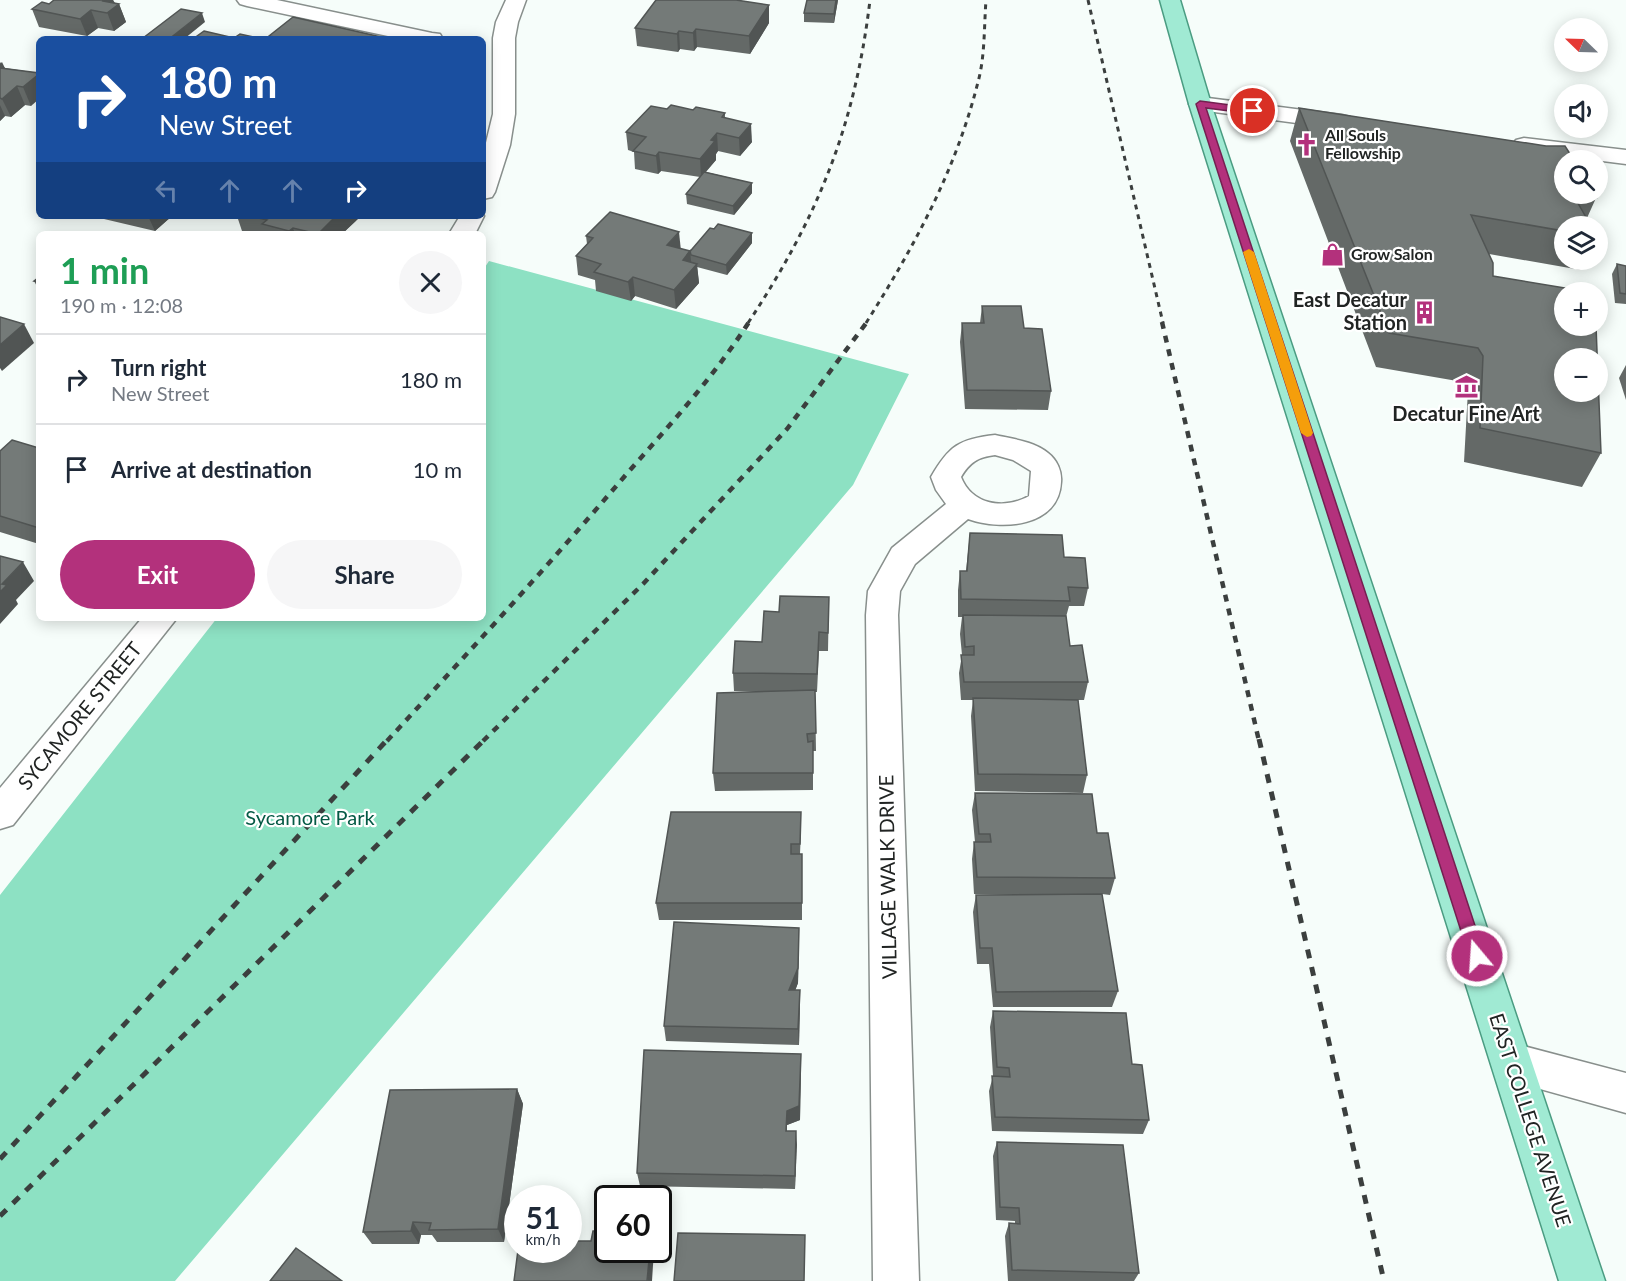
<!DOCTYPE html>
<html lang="en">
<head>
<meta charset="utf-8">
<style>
	:root { --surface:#fff; --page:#f6f6f7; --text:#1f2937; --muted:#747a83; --line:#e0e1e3; --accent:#b3317c }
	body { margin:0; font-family:Lato,sans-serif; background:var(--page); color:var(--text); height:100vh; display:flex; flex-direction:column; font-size:22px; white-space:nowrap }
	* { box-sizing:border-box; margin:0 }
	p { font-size:20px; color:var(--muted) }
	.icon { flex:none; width:33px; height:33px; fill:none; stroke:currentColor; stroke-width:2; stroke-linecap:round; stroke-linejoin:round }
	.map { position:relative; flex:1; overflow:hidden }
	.drawer { position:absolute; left:36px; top:231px; width:450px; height:390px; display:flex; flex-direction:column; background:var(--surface); border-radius:9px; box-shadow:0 3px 15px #0003 }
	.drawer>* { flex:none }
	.guide { position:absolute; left:36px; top:36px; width:450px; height:183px; border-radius:9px; box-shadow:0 3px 15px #0003; background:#1a4fa0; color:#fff; overflow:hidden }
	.needle { width:39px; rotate:293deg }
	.tools { position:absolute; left:1554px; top:18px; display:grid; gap:12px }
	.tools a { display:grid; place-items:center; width:54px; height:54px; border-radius:50%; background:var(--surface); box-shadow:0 3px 15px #0003; font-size:30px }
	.speed { position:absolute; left:504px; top:1185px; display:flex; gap:12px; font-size:30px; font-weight:700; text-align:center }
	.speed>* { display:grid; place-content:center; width:78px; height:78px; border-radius:50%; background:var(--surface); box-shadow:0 3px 15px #0003; line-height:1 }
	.speed small { font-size:15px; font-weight:400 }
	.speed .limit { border:3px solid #111; border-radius:9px; background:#fff; color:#111 }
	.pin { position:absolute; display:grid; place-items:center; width:51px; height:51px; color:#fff; margin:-26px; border:3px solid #fff; border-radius:50%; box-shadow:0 2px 6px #0007 }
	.me { position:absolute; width:66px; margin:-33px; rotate:342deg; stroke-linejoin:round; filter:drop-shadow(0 0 4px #0008) }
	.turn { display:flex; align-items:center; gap:21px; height:126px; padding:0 24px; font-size:27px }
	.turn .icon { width:78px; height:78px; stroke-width:2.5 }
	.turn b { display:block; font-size:42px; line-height:51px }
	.lanes { display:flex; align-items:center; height:57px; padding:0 24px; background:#0003; justify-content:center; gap:30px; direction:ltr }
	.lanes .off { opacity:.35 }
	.round { display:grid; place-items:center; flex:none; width:63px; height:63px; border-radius:32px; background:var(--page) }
	.head { display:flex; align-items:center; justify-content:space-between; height:102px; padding:0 24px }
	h1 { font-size:36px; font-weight:700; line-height:45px; color:#1e9e55 }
	.action { display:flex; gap:12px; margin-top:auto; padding:12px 24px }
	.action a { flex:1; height:69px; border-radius:36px; background:var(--accent); color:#fff; font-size:24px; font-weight:700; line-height:69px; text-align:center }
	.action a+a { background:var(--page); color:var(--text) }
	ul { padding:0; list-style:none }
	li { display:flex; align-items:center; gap:18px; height:90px; padding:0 24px; border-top:2px solid var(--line) }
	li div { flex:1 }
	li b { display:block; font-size:22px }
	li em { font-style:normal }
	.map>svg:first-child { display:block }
	.green { fill:#8de1c3 }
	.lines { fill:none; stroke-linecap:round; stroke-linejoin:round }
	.minor-casing { stroke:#888f8c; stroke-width:3 }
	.major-casing { stroke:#4b9c82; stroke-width:3 }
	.minor { fill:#fff; fill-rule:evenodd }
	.major { fill:#a0ead3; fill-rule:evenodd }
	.rail-far2 { stroke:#3b3f3e; stroke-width:3; stroke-dasharray:5 5; stroke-linecap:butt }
	.rail-far1 { stroke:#3b3f3e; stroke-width:4.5; stroke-dasharray:7 7; stroke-linecap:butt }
	.rail { stroke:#3b3f3e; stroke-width:5; stroke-dasharray:9 9; stroke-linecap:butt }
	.wall { fill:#646967 }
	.shaded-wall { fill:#515554 }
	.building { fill:#747a78; stroke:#515554; stroke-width:1.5; fill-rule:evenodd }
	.route { fill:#b3317c; stroke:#742051; stroke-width:1.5 }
	.slow { fill:#f59e0b }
	.labels { text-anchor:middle; stroke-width:4.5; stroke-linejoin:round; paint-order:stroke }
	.far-poi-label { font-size:16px; font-weight:bold; fill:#212423; stroke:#fff; text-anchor:start }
	.poi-label { font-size:20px; font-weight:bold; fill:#212423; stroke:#fff; text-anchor:end }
	.street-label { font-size:20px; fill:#212423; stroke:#fff }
	.park-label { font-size:20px; fill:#055a45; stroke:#fff }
</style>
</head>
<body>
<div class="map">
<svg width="1626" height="1281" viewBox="0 0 1626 1281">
	<rect width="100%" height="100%" fill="#f6fdfa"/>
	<!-- green -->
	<path class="green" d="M489,261L909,374L853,485L175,1281H0V895L217,618H483V270Z"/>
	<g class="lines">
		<defs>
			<g id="minor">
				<path d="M237,0H277L432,33L440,34L443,39H402L247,6L240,4Z"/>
				<path d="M506,0H526L518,22L515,38V114L510,145L495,192L492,197L483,199V155L493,114V38L496,22Z"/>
				<path d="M1200,97L1342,115L1350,117L1354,122L1350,127L1342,129L1192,109L1189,104L1192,99Z"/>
				<path d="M1524,138L1626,150V164L1516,150L1512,145L1516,140Z"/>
				<path d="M483,214L484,216L475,234H449L460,216H483Z"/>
				<path d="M995,435C1012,439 1034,441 1048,453C1057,460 1062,471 1061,482C1059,527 1002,531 968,519L915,564L900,591L898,615L919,1281H873L866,615L868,591L892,548L946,504L936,490L931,477C949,446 959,439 995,435ZM995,455L1013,460L1031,471L1029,496C1004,510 972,505 961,477C970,462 978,457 995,455Z"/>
				<path d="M142,618H177L13,825L0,829V788Z"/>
				<path d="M1512,1043L1626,1073V1113L1497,1077L1491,1063L1497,1049Z"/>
			</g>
			<path id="major" d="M1160,0H1180L1211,104L1605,1281H1559L1189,104Z"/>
		</defs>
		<!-- minor casing -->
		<use href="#minor" class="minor-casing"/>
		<!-- major casing -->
		<use href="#major" class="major-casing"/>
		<!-- minor -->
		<use href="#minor" class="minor"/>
		<!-- major -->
		<use href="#major" class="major"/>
		<!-- rail-far2 -->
		<g class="rail-far2">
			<path d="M1088,0L1163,323"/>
			<path d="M748,323C818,217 855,126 870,0"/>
			<path d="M866,323C914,247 956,170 978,82C985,57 984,27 986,0"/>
		</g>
		<!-- rail-far1 -->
		<g class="rail-far1">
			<path d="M1162,322L1259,741"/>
			<path d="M387,741C467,654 547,567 624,477C668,427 713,378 749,322"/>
			<path d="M483,741L643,584L787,429L867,322"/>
		</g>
		<!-- rail -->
		<g class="rail">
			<path d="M1259,739L1384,1281"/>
			<path d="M0,1159L388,739"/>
			<path d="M0,1216L485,739"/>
		</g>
	</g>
	<!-- wall -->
	<g class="wall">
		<path d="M54,0H113L115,3L119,4L126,22L114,31L98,28L87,36L39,27L32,9L49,4Z"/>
		<path d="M807,0H838L834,23L804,22V13Z"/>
		<path d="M769,5V23L750,54L697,47L694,51L680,49L678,52L637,46L635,28Z"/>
		<path d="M269,36L390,39H270Z"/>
		<path d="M0,62L5,68L39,73L31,106L25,105L11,117L5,116L0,121Z"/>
		<path d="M1299,108L1546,146L1596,198L1587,218L1564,226V260H1586L1581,270L1489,254L1493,276L1601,453L1582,487L1464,462L1468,390L1463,382L1376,367L1290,141Z"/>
		<path d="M667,109L693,110L725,113V118L752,142L740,156L718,151L716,154V160L706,172L752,183V193L734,215L687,204L686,194L700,177L661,171L658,174L635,169L634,152L628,150L626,132Z"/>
		<path d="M103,216H172L155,231L104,219Z"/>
		<path d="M237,216H361L342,234H253L242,231Z"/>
		<path d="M586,236L680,249L690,251L752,243L727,275L697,267L699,283L676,309L635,296L631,301L596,291L595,280L578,275L576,256L587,244Z"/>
		<path d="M1617,264L1626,266V304L1615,303L1612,274Z"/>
		<path d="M39,277V290L34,281Z"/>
		<path d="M982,306L1051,391L1048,410L965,409L960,342L962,323H980Z"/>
		<path d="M1626,365V400L1619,378Z"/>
		<path d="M39,448V544L0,532V451Z"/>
		<path d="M970,533L1064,557L1088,588L1084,606H1069L1066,617L1070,646L1088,682L1084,700H1078L1087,775L1083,793L975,791L971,716L973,700H961L959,673L962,655L960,634L962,617H958V590L960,571H966Z"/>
		<path d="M829,597L828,651H819L817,692H815L816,751H813V790L715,791L713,773L767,692L734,691L733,673L762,642Z"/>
		<path d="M975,793L1097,833L1115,878L1110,895L1102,894L1118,991L1112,1007H993L989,964H977L973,912L976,895L1083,894H974L972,859L974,842H975L972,810Z"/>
		<path d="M801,830L800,854H802V920H659L656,903Z"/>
		<path d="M799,945L798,983L795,990H800L799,1045L666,1041L664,1026Z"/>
		<path d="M993,1011L1132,1064L1149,1120L1143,1134L992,1131L989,1091L993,1076L990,1027Z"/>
		<path d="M801,1069L800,1120L787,1125V1131H796L795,1189L640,1186L637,1173Z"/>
		<path d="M517,1089L523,1104L504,1242H437L432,1235H421L419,1244H372L363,1232Z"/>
		<path d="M997,1142L1139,1273L1134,1281H1008L1005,1236L1009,1223H1015V1221L996,1220L993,1156Z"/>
	</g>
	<!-- shaded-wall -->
	<g class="shaded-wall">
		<path d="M104,0H113L116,7L119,4L126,22L114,31L103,1Z"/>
		<path d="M836,0H838L834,23V14Z"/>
		<path d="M769,5V23L750,54L749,36Z"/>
		<path d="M91,10L98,28L87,36L80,19Z"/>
		<path d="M202,13L205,22L184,39H169Z"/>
		<path d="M696,29L697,47L694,51L693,33Z"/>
		<path d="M679,31L680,49L678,52L677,34Z"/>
		<path d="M2,62L11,81L0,75V64Z"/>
		<path d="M39,74V99L31,106L23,87Z"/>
		<path d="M17,86L25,105L11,117L2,99Z"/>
		<path d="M0,105L5,116L0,121Z"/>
		<path d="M751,124L752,142L740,156L739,138Z"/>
		<path d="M717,133L718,151L716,154V160L701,177L700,159L711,140Z"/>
		<path d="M659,152L661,171L658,174L656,156Z"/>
		<path d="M752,183V193L734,215L733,206Z"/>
		<path d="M148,216H172L155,231Z"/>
		<path d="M336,216H361L342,234H318Z"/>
		<path d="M293,228L295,234H290L289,231Z"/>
		<path d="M679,232L681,251L667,245Z"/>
		<path d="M752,233V243L727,275L726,265Z"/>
		<path d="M690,251L692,270L697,264L699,283L676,309L674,290L683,260Z"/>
		<path d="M633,277L635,296L631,301L628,282Z"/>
		<path d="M24,324L34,343L2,371L0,368V345Z"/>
		<path d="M23,562L34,581L16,600L18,604L0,624V592L2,584Z"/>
		<path d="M799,928L798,983L790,1005L789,990Z"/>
		<path d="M800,990V1006L799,1045L798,1029Z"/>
		<path d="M801,1054L800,1120L787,1125V1145V1111Z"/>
		<path d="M517,1089L523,1104L504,1242L498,1229Z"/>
		<path d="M796,1131L797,1145L795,1189V1176Z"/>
		<path d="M413,1222L421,1235L419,1244L411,1231Z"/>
		<path d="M650,1250H654L652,1281H647Z"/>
	</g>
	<!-- building -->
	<g class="building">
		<path d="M54,0H104L103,1L119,4L107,13L91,10L80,19L32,9L42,2L49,4Z"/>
		<path d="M656,0H736L769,5L749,36L696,29L693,33L679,31L677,34L635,28Z"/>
		<path d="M807,0H836L834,14L804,13Z"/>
		<path d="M181,9L202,13L169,39H148L143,38Z"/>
		<path d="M293,17L390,39H279L280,38L269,36Z"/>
		<path d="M204,31L234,38L240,34L262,39H193Z"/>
		<path d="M0,68L39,73V74L23,87L17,86L2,99L0,98Z"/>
		<path d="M671,105L693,110L696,107L725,113L722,117L751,124L739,138L717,133L711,140L715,141L700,159L659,152L656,156L633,151L646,137L626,132L651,106L667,109Z"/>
		<path d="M1299,108L1546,146H1565L1574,160H1564V194H1593L1596,198H1575L1591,226H1564V231L1471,215L1493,263V276L1589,292H1564V326H1596L1601,453L1480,428L1483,356L1478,348L1389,333ZM1564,358H1598V392H1564Z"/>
		<path d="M704,172L752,183L733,206L686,194Z"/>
		<path d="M610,212L679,232L667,245L690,251L683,260L697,264L674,290L633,277L628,282L594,272L601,264L576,256L593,238L586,236Z"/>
		<path d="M250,216H336L318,234L293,228L289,231L262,224L267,220Z"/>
		<path d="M718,224L752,233L726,265L691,255L690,251L687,255L710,228L714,229Z"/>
		<path d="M1617,264L1626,266V294L1620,293Z"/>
		<path d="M39,277V282L34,281Z"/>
		<path d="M982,306H1021L1024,328L1042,329L1051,391L967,390L962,323H984Z"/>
		<path d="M0,317L24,324L0,345Z"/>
		<path d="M12,440L39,448V528L0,516V451Z"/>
		<path d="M970,533L1062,535L1064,557L1085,558L1088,588L1068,587L1070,601L961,599L960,571H967Z"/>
		<path d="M0,556L23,562L2,584L7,585L0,592Z"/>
		<path d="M780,596L829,597L828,633L819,632L817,674L733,673L735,641L762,642L764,611L779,612Z"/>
		<path d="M963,615L1066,616L1070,646L1082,645L1088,682H964L961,655H974V646L965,647Z"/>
		<path d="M815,690L816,733L807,734L808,742L813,741V773H713L717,693Z"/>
		<path d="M973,698L1078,700L1087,775L978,774Z"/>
		<path d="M975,793L1092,794L1097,833H1108L1115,878L977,877L974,842H991L990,834H979Z"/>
		<path d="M671,812H801L800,844H791V854H802V903H656Z"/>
		<path d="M1102,894L1118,991L996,992L992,948H980L976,895Z"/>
		<path d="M674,922L799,928L798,968L789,990H800L798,1029L664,1026Z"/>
		<path d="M993,1011L1126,1013L1132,1064L1142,1065L1149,1120L995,1117L992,1076L1010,1077L1009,1068L997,1067Z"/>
		<path d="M644,1050L801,1054L799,1106L787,1111L786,1131H796L795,1176L637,1173Z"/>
		<path d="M517,1089L498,1229L429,1230L431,1223L413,1222L411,1231L363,1232L390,1090Z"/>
		<path d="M997,1142L1123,1145L1139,1273L1012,1270L1009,1223L1020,1224L1019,1208L1000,1207Z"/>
		<path d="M593,1231H608V1250H650L647,1281H514L518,1250H568V1241H591Z"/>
		<path d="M678,1233L805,1235L804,1281H674Z"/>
		<path d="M296,1248L342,1281H270Z"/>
	</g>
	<!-- route -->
	<path class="route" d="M1200,101L1253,108L1258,111L1253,114L1206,108L1485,956L1483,961L1477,963L1471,961L1469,956L1196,104Z"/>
	<!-- slow -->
	<path class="slow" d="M1249,249L1254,252L1313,433L1311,436L1307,437L1301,433L1243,252Z"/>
	<!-- icons -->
	<defs>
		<symbol id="church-bare" viewBox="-9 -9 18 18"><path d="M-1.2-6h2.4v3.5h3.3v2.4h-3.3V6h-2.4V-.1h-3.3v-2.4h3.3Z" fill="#b3317c" stroke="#fff" stroke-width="2.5" paint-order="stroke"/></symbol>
		<symbol id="shop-bare" viewBox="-9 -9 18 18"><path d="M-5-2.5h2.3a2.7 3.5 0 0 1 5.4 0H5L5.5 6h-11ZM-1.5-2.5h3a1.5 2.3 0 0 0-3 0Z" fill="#b3317c" stroke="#fff" stroke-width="2.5" paint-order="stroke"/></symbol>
		<symbol id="building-bare" viewBox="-9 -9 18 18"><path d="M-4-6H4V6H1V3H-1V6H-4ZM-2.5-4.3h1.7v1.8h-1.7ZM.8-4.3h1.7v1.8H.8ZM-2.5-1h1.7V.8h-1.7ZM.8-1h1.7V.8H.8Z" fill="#b3317c" stroke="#fff" stroke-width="2.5" paint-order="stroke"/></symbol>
		<symbol id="museum-bare" viewBox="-9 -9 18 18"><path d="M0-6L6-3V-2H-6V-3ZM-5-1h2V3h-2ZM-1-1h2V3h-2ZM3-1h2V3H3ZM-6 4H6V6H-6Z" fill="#b3317c" stroke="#fff" stroke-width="2.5" paint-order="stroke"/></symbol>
	</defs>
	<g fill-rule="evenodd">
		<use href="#church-bare" x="1290" y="128" width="33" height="33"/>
		<use href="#shop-bare" x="1316" y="238" width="33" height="33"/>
		<use href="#building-bare" x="1408" y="296" width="33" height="33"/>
		<use href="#museum-bare" x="1450" y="370" width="33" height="33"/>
	</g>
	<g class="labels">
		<!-- far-poi labels -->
		<g class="far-poi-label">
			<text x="1325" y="141">All Souls<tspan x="1325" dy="18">Fellowship</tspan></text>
			<text x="1351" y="260">Grow Salon</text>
		</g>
		<!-- poi labels -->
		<g class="poi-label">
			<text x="1407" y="307">East Decatur<tspan x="1407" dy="23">Station</tspan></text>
			<text x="1466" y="421" text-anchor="middle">Decatur Fine Art</text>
		</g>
		<!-- street labels -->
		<g class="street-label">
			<text transform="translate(80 716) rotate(-51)" y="7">SYCAMORE STREET</text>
			<text transform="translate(888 877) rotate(-91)" y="7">VILLAGE WALK DRIVE</text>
			<text transform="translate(1530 1120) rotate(72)" y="7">EAST COLLEGE AVENUE</text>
		</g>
		<!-- park labels -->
		<g class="park-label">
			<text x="310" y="825">Sycamore Park</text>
		</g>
	</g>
</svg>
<div class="tools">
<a><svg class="needle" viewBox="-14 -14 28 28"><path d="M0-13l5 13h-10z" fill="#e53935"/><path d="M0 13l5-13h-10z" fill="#747a83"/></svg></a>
<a><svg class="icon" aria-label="sound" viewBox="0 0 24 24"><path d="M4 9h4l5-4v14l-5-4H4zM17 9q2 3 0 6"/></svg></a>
<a><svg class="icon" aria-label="search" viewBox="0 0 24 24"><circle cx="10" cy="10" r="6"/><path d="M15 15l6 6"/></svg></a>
<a><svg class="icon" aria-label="layers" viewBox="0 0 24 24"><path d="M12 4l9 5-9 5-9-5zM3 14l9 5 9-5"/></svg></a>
<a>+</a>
<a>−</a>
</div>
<div class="speed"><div>51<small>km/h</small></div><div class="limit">60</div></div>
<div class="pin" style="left:1253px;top:111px;background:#d93025"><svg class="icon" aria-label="arrive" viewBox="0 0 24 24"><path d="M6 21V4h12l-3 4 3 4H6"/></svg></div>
<svg class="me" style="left:1477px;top:956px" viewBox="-20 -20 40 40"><circle r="17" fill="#b3317c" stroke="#fff" stroke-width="3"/><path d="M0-11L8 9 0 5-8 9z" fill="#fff"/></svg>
<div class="guide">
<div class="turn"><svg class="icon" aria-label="right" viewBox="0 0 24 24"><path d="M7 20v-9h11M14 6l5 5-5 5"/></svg><div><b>180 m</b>New Street</div></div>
<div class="lanes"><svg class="icon off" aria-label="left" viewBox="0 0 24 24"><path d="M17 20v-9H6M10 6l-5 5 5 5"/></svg><svg class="icon off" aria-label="ahead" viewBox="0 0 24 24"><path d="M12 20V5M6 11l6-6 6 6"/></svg><svg class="icon off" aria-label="ahead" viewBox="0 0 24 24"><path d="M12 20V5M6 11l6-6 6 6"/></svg><svg class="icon" aria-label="right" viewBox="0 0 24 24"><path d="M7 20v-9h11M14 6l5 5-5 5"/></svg></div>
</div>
<section class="drawer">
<div class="head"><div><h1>1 min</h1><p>190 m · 12:08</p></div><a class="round"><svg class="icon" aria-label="close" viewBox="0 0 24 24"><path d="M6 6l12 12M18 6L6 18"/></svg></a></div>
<ul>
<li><svg class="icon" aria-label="right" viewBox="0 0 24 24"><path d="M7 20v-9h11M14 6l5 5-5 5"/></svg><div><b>Turn right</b><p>New Street</p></div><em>180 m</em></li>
<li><svg class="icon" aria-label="arrive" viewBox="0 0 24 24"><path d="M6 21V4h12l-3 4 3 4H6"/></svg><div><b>Arrive at destination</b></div><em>10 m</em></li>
</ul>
<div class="action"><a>Exit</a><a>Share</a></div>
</section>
</div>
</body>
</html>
